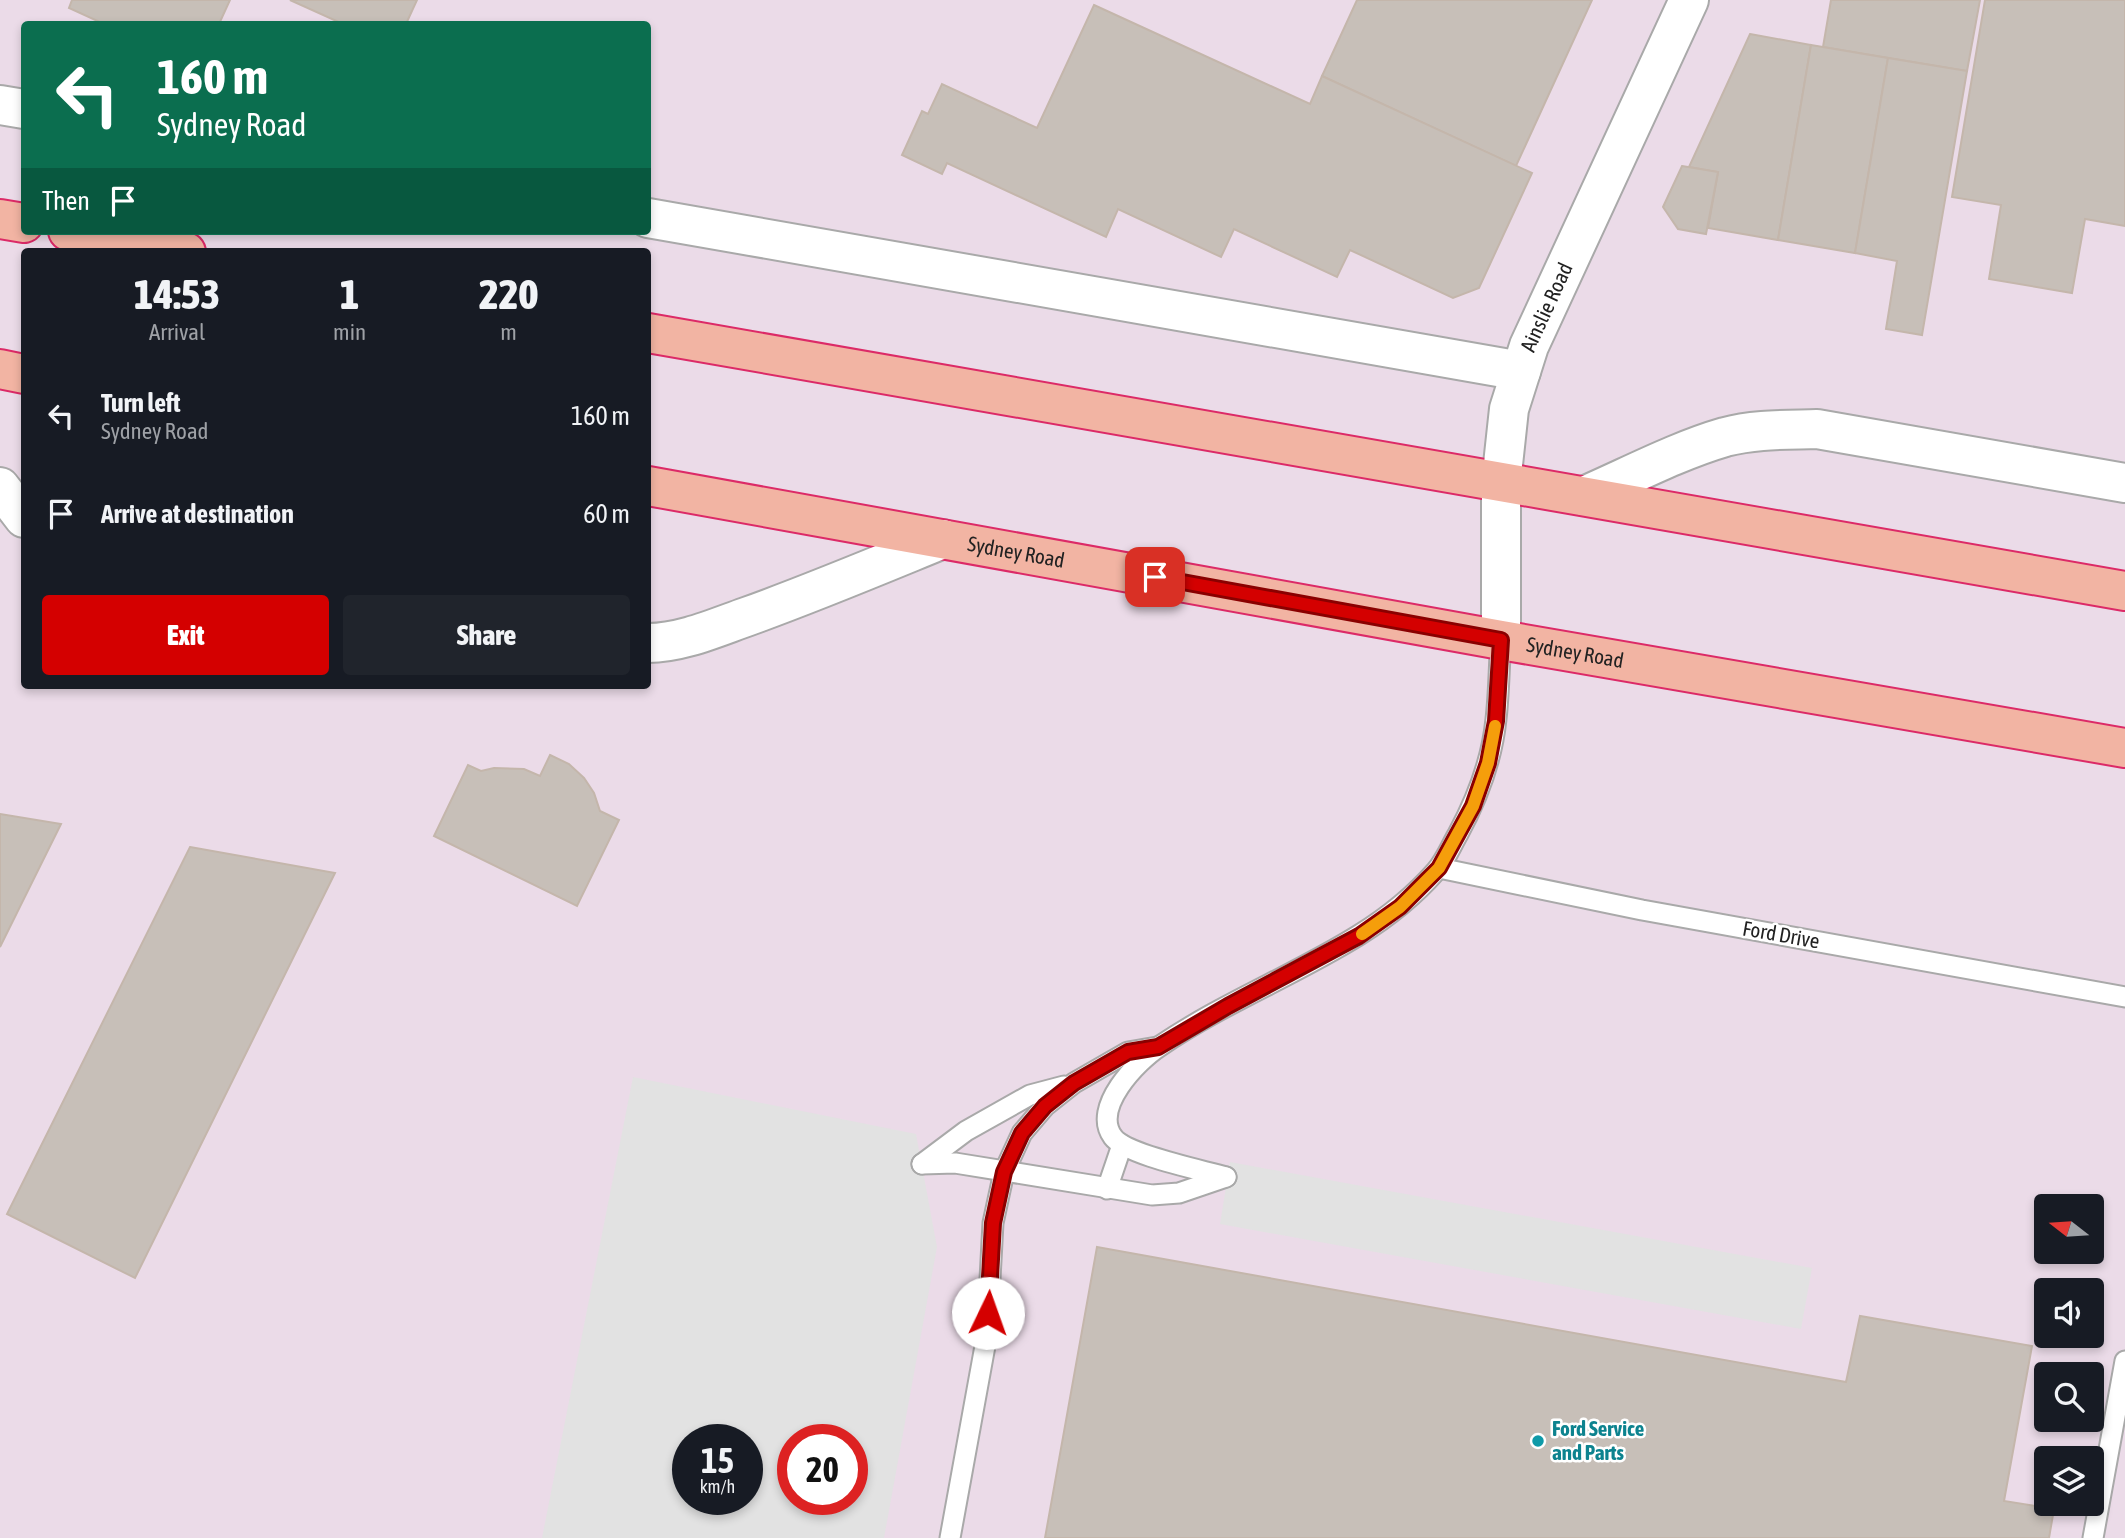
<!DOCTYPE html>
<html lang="en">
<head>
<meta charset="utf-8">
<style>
	:root { --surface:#171b24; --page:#20242c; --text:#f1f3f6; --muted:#9ea1a6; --accent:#d40000 }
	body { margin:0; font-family:"Asap Condensed",sans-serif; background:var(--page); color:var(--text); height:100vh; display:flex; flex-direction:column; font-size:26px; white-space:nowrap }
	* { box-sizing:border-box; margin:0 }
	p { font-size:23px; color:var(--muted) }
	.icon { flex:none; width:38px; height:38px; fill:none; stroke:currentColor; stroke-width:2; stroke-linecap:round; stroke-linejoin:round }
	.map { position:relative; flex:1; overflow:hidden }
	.panel { position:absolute; left:21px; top:248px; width:630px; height:441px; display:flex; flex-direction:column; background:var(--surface); border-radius:7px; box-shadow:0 4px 10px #0003 }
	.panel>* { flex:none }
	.guide { position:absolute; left:21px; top:21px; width:630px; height:214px; border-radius:7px; box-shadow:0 4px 10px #0003; background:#0b6e4f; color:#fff; overflow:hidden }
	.needle { width:46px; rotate:287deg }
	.buttons { position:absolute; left:2034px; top:1194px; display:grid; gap:14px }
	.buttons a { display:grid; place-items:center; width:70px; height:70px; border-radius:7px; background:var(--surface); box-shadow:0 4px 10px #0003; font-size:35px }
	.speed { position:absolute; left:672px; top:1424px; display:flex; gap:14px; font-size:35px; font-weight:700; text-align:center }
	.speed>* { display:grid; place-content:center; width:91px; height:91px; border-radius:50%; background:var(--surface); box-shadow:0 4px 10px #0003; line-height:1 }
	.speed small { font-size:18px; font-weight:400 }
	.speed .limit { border:10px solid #d22; background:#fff; color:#111 }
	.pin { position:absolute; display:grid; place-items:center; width:60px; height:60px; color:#fff; margin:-30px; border-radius:14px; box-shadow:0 4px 10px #0006 }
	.me { position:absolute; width:77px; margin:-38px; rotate:3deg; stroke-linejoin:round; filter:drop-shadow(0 0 5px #0008) }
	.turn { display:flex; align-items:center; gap:24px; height:147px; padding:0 21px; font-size:32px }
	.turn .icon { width:91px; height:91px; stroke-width:2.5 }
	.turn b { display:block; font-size:49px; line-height:60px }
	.then { display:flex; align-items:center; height:66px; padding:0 21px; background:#0003; gap:14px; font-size:26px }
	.eta { display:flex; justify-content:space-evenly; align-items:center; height:119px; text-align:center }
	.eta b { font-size:42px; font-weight:800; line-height:49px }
	.action { display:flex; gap:14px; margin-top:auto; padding:14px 21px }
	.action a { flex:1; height:80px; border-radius:7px; background:var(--accent); color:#fff; font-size:28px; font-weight:800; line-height:80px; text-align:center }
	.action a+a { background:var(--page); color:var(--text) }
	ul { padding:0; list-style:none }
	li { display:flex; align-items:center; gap:21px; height:98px; padding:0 21px }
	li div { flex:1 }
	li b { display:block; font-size:26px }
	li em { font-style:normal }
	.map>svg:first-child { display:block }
	.industrial { fill:#ebdbe8; fill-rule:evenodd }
	.parking { fill:#e2e2e2; fill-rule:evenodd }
	.building { fill:#c7bfb8; stroke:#c4b6ab; stroke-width:2 }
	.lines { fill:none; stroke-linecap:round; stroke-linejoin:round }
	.service-casing { stroke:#a9a9a9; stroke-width:23 }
	.minor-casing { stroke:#a9a9a9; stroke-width:42 }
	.trunk-casing { stroke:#dc2a67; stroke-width:42 }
	.service { stroke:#fff; stroke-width:19 }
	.minor { stroke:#fff; stroke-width:38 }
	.trunk { stroke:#f2b4a3; stroke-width:38 }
	.route-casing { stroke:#8a0000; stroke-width:18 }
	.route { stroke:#d40000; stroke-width:12 }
	.slow { stroke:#f59e0b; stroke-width:12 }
	.culture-dot { fill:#0f9aa8; stroke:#fff; stroke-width:2.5 }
	.labels { text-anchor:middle; stroke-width:5; stroke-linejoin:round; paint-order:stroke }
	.street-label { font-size:21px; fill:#222; stroke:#fff }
	.culture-label { font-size:21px; font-weight:bold; fill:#0d838f; stroke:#fff; text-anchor:start }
</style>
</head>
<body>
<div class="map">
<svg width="2125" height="1538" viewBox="0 0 2125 1538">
	<rect width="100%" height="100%" fill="#f2efe9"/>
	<!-- industrial -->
	<path class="industrial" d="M0,0H2125V1538H0ZM24,24H648V231H24ZM24,252H648V686H24ZM2046,1206H2091V1251H2046ZM2046,1290H2091V1335H2046ZM2046,1374H2091V1419H2046ZM688,1440H747V1500H688ZM793,1440H852V1500H793ZM2046,1458H2091V1503H2046Z"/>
	<!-- parking -->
	<g class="parking">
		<path d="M633,1077L916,1134L937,1247L884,1538H542ZM688,1440H747V1500H688ZM793,1440H852V1500H793Z"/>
		<path d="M1230,1162L1812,1268L1801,1329L1220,1224Z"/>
	</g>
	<!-- building -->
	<g class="building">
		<path d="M72,0H230L219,24H104L69,8Z"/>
		<path d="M290,0H417L406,24H343Z"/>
		<path d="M1357,0H1592L1516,166L1322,76Z"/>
		<path d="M1831,0H1980L1967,71L1823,47Z"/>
		<path d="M1985,0H2125V226L2085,219L2072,293L1989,279L2001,205L1952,197Z"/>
		<path d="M1094,5L1310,104L1322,76L1532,173L1479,288L1453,298L1350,250L1337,277L1234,229L1221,257L1118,209L1106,237L947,163L942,174L902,155L922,111L928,114L942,84L1037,128Z"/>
		<path d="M1750,34L1811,45L1778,240L1708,228L1718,172L1689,167Z"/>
		<path d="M1811,45L1888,58L1855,253L1778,240Z"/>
		<path d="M1888,58L1967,71L1922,335L1886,329L1897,261L1855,253Z"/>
		<path d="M1682,166L1718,172L1706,234L1678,229L1663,207Z"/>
		<path d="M550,755L569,764L584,778L594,793L600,811L619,820L577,906L434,836L468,765L481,771L494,768L524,769L540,776Z"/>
		<path d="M0,814L61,824L0,947Z"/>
		<path d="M190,847L335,873L135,1278L7,1214Z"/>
		<path d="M1097,1247L1846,1382L1860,1316L2032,1346L2004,1501L2054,1509L2049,1538H1045Z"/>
	</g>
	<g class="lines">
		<defs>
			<g id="service">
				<path d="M1439,868L1642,910L2125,997"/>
				<path d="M922,1164L955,1163L1152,1195L1179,1193L1226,1177"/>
				<path d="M922,1164L966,1131L1030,1095L1064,1086"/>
				<path d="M1226,1177C1202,1170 1126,1155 1113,1137C1091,1108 1137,1061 1160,1046C1223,1003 1295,975 1359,935C1388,917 1414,896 1436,871C1445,861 1451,846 1458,834C1477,799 1492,760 1496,719C1499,693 1499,666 1501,640"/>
				<path d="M1107,1189L1122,1145"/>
				<path d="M950,1538L987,1335L993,1223L1004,1172L1022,1133L1045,1106L1074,1083L1128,1052L1157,1047"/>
				<path d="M2093,1538L2125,1361"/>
			</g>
			<g id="minor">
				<path d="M0,105L24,109"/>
				<path d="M648,218L1521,371"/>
				<path d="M0,487L24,518"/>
				<path d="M1584,496C1630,476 1677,451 1725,437C1755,429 1786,430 1817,429L2125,483"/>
				<path id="s1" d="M1501,640V483L1509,409L1529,346L1689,0"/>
				<path d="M648,643C681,643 715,628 746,617C813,593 877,566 943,539"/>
			</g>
			<g id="trunk">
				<path d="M0,219L24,223"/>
				<path d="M68,231L186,252"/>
				<path d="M648,333L2125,591"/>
				<path d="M0,369L24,374"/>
				<path id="s2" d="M648,486L1501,640L2125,748"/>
			</g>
		</defs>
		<!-- service casing -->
		<use href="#service" class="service-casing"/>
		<!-- minor casing -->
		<use href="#minor" class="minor-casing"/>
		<!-- trunk casing -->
		<use href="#trunk" class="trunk-casing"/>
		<!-- service -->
		<use href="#service" class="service"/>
		<!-- minor -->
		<use href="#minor" class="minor"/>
		<!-- trunk -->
		<use href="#trunk" class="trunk"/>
	</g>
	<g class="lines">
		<defs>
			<path id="route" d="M988,1313L993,1223L1004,1172L1022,1133L1045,1106L1074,1083L1128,1052L1158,1047L1228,1006L1359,936L1400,907L1439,868L1473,806L1488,763L1496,721L1501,640L1155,577"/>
		</defs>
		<!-- route casing -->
		<use href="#route" class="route-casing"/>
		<!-- route -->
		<use href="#route" class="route"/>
		<!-- slow -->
		<path class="slow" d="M1362,934L1400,907L1439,868L1473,806L1488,763L1495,726"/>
	</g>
	<!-- markers -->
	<circle class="culture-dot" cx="1538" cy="1441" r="7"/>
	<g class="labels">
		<!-- street labels -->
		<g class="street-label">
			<text dy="7" stroke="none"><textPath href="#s1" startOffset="340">Ainslie Road</textPath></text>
			<text dy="7" stroke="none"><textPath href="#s2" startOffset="374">Sydney Road</textPath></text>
			<text dy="7" stroke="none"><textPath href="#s2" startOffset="942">Sydney Road</textPath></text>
			<text transform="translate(1781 935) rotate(10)" y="7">Ford Drive</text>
		</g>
		<!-- culture labels -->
		<g class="culture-label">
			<text x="1552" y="1436">Ford Service<tspan x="1552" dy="24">and Parts</tspan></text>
		</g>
	</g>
</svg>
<div class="buttons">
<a><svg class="needle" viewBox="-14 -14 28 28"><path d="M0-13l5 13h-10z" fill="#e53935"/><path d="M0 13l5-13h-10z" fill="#9ea1a6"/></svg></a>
<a><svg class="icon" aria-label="sound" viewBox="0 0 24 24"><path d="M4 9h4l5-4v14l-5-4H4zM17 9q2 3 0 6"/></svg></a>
<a><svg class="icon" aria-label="search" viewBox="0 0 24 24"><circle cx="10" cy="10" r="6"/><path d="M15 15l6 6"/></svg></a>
<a><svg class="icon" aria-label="layers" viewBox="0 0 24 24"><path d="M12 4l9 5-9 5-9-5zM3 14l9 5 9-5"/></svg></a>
</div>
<div class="speed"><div>15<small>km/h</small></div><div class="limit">20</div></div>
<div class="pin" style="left:1155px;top:577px;background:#d93025"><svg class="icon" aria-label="arrive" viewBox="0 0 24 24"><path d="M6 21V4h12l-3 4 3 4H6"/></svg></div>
<svg class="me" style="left:988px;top:1313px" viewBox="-20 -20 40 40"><circle r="19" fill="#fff"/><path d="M0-13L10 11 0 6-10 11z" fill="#d40000"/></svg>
<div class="guide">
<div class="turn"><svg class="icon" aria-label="left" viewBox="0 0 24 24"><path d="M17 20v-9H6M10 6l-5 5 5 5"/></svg><div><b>160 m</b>Sydney Road</div></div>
<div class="then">Then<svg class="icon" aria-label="arrive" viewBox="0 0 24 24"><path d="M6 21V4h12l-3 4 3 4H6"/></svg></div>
</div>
<section class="panel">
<div class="eta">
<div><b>14:53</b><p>Arrival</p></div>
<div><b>1</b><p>min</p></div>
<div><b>220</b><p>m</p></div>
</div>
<ul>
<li><svg class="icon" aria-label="left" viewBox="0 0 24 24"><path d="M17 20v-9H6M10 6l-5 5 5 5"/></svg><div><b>Turn left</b><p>Sydney Road</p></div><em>160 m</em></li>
<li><svg class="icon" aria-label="arrive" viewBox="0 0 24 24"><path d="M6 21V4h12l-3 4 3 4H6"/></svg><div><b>Arrive at destination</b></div><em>60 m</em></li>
</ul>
<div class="action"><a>Exit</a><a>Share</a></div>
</section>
</div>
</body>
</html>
